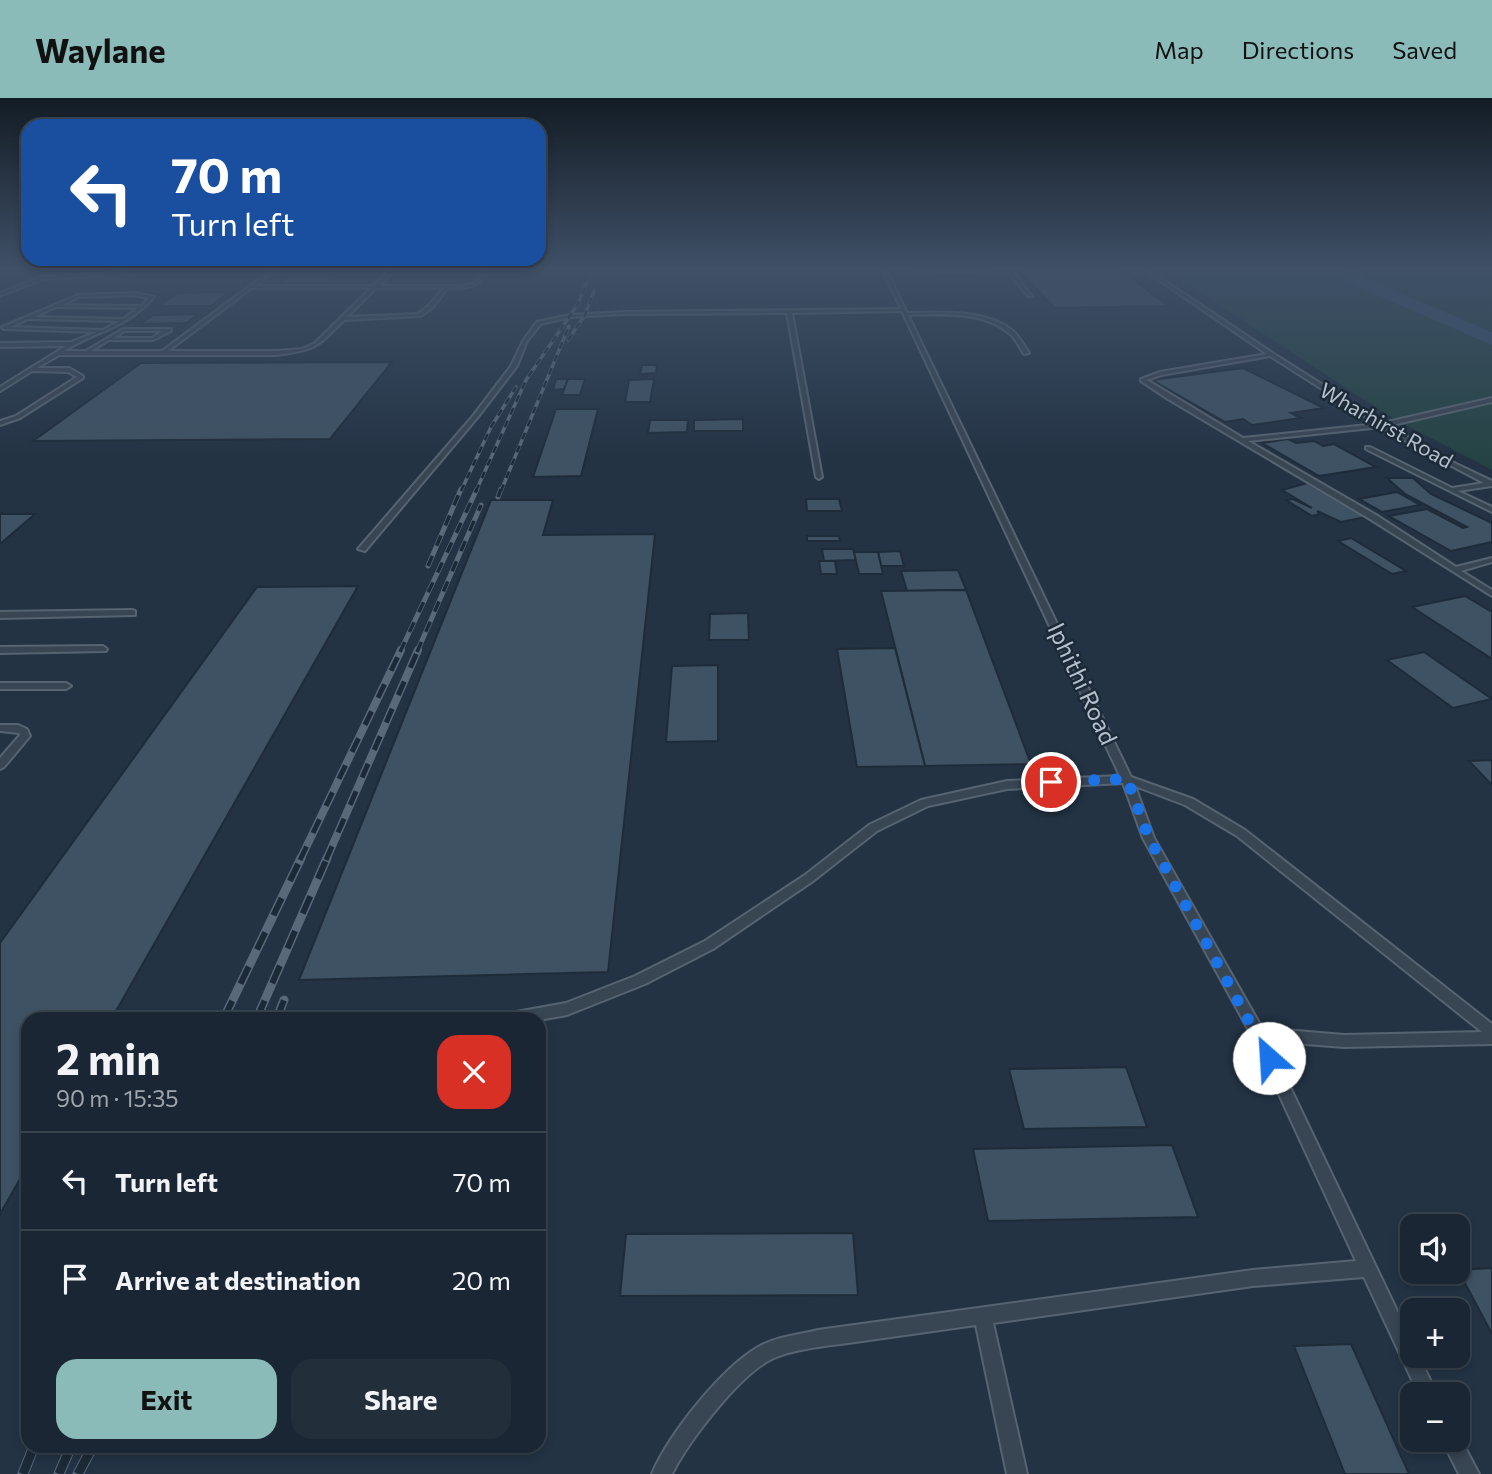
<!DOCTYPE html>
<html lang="en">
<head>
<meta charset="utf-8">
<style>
	:root { --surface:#1a2633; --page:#232e3b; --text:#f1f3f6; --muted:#9fa5ac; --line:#38434e; --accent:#8bbbb9 }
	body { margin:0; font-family:Commissioner,sans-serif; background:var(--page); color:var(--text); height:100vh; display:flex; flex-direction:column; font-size:26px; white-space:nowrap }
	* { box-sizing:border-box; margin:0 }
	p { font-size:23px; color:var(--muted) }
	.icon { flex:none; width:38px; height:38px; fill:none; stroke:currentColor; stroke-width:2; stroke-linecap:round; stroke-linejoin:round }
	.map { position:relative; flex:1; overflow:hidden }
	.sheet { position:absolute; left:21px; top:914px; width:525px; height:441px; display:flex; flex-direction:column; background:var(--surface); border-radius:21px; box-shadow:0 4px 10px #0003,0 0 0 2px var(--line) }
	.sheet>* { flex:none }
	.banner { position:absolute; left:21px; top:21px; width:525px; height:147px; border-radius:21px; box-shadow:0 4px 10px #0003,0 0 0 2px var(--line); background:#1a4fa0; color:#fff; overflow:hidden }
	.controls { position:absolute; left:1400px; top:1116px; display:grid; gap:14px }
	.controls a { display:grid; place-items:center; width:70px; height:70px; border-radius:14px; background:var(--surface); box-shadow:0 4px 10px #0003,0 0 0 2px var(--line); font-size:35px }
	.pin { position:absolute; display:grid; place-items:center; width:60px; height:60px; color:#fff; margin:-30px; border:4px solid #fff; border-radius:50%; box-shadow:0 2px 7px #0007 }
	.me { position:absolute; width:77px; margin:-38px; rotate:334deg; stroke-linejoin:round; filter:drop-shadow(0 0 5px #0008) }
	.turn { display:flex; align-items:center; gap:24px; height:147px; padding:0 35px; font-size:32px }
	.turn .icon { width:91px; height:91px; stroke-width:2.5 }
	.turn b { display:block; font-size:49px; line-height:60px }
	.round { display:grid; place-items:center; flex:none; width:74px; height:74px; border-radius:21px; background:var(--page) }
	.summary { display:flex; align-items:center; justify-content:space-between; height:119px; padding:0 35px }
	h1 { font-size:42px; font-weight:700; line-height:52px }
	.action { display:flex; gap:14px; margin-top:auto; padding:14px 35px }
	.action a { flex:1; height:80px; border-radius:21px; background:var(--accent); color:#111; font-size:28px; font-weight:700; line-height:80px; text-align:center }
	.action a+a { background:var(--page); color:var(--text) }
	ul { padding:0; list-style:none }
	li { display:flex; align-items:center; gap:21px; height:98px; padding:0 35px; border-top:2px solid var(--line) }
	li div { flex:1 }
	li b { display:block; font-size:26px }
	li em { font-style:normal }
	header { display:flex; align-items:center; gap:42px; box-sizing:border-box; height:98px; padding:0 35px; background:var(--accent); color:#111 }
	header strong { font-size:33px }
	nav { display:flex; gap:38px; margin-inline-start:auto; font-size:24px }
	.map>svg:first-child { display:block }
	.green { fill:#254344 }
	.water { fill:#35506c }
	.building { fill:#3f5263; stroke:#1e2c3a; stroke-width:2 }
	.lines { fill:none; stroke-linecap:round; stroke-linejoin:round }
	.service-casing { stroke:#566370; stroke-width:4 }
	.service { fill:#384553; fill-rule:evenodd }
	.rail-far4-casing { stroke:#59697a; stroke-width:3.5 }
	.rail-far3-casing { stroke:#59697a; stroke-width:5 }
	.rail-far2-casing { stroke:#59697a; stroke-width:8 }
	.rail-far1-casing { stroke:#59697a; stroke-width:9 }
	.rail-casing { stroke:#59697a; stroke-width:11 }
	.rail-far4 { stroke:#1c2a38; stroke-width:2.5; stroke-dasharray:7; stroke-linecap:butt }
	.rail-far3 { stroke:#1c2a38; stroke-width:3.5; stroke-dasharray:11; stroke-linecap:butt }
	.rail-far2 { stroke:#1c2a38; stroke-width:5; stroke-dasharray:15; stroke-linecap:butt }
	.rail-far1 { stroke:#1c2a38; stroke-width:6; stroke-dasharray:19; stroke-linecap:butt }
	.rail { stroke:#1c2a38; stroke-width:9; stroke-dasharray:25; stroke-linecap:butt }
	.route { stroke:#1a73e8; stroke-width:12; stroke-dasharray:0 21.6 }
	.labels { text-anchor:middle; stroke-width:5; stroke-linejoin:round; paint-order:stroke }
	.far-street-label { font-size:21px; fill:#b5c0cd; stroke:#1c2a38 }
	.street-label { font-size:24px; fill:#b5c0cd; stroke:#1c2a38 }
</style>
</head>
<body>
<header>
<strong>Waylane</strong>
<nav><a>Map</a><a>Directions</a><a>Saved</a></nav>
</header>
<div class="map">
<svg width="1492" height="1376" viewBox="0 0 1492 1376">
	<rect width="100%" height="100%" fill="#233344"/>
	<!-- green -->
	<g class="green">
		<path d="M1164,171H1348L1337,180L1492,247V372L1389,318Z"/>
		<path d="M1367,171H1492V234L1365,180Z"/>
	</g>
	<!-- water -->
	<path class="water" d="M1348,171H1367L1365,180L1492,234V247L1337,180L1336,174Z"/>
	<!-- building -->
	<g class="building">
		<path d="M909,171H994L1000,176L914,178Z"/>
		<path d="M1017,171H1120L1168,208L1055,210Z"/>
		<path d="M287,179H333L327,184L280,185Z"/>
		<path d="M229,194L211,208H158L178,195Z"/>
		<path d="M198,216L186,225L140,226L153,217Z"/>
		<path d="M392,264L330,341L33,343L141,265Z"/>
		<path d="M642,267H657L656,275L640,276Z"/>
		<path d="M1243,270L1324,310L1291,315L1301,320L1252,327L1243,321L1225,324L1152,282Z"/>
		<path d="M556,281H568L564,291L553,292Z"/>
		<path d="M568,281H585L580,297H562Z"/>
		<path d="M654,281L650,304H625L629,282Z"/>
		<path d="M556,311H598L581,378L533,379Z"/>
		<path d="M743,321V333H694V322Z"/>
		<path d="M650,322H688L687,334L648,335Z"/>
		<path d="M1288,341L1296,345L1314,343L1323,348L1334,346L1376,369L1319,378L1262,345Z"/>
		<path d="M1387,380H1413L1431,396L1492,425V444L1451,453L1389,418L1427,411L1463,430L1467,429L1405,396Z"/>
		<path d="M1307,385L1366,419L1341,424L1317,413L1320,416L1312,418L1286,402L1293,401L1312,410L1282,392Z"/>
		<path d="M1397,394L1420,407L1382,414L1359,401Z"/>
		<path d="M806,401H839L842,413H807Z"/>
		<path d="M491,402H553L543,437L655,436L608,874L299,882Z"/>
		<path d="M0,416H35L0,446Z"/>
		<path d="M807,438H839L840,443H807Z"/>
		<path d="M1351,440L1406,473L1392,476L1338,443Z"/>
		<path d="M822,451H853L856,462L824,463Z"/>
		<path d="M900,453L904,468H881L878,454Z"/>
		<path d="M854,454H878L883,476H859Z"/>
		<path d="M819,463H835L837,476H821Z"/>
		<path d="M958,472L966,492L907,493L901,473Z"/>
		<path d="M358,488L112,920H28V1067L0,1116V845L257,489Z"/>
		<path d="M966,492L1031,666L925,668L881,493Z"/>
		<path d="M1465,498L1492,514V561L1412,509Z"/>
		<path d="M748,515L749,542H709L710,516Z"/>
		<path d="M895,550L925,668L857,669L837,551Z"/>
		<path d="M1424,554L1492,601L1453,610L1387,562Z"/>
		<path d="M718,567V643L666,644L672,568Z"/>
		<path d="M1492,662V687L1469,663Z"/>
		<path d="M1126,969L1147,1029L1024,1031L1009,971Z"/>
		<path d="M1172,1047L1198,1119L988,1123L973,1051Z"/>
		<path d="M853,1135L858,1197L620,1198L626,1136Z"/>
		<path d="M1492,1170V1236L1458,1172Z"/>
		<path d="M1351,1246L1409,1376H1345L1294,1248Z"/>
	</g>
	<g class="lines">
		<defs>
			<g id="service">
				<path d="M273,171H277L255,188H374L391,171H395L379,188H462L475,185L486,171H490C475,190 473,190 448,190L432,210L421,218L344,222C317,249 316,252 277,257H59L37,270H69L83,278V280L20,320L0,327V323L16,318L77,279L68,274L32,273L0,293V289L66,248L0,249V245L71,244L97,234L4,231L2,229L78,197L134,195L154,199C127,230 96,233 64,253H86L123,231H171V233L153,242H109L91,253H162ZM252,190H371L315,245L302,251L277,253H168ZM376,190H444L428,208L418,216L347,219ZM134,197L149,200L141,208L62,207L79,199ZM56,209H58L138,210L123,221L34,219ZM28,221H29L119,223L103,232L11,229ZM124,233H163L152,240H114Z"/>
				<path d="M882,171H886L907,215C939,214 992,211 1016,236C1021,242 1025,249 1029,255L1024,256C1020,250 1017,243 1011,237C986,213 941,216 908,217L1131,679L1193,701L1245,732L1492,926V946L1344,949L1268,943L1412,1244V1258H1419L1437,1297H1419L1364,1179L1253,1188L993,1225L1027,1376H1007L976,1227C933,1233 891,1239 848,1245C826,1248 794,1251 774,1260C741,1274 688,1344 672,1376H652C669,1336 722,1269 760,1248C778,1238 799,1237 818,1232L1253,1172L1356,1163L1253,940L1143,740L1123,685L1007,691L928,708L877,733L813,783L713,851L645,886L567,917L539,922V920H510L511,916L516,914L566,905L635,878L705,843L805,777L869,727L921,702L1007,683L1120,678L902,213L792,215L822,379L819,381L816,379L787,215L623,216L570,219L541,226L527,243L517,268L477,320L365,453L358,451L473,318L511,268L523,243L537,224L570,217L623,214L901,211ZM1135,688L1185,707L1237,738L1482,934L1344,937L1262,930L1154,740Z"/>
				<path d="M1006,171H1010L1032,198H1028Z"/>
				<path d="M1143,171H1147L1274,256L1383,325L1492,300V304L1388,328L1448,362L1492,383V388L1458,393L1492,409V414L1366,351V349H1370L1452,390L1484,385L1444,364L1381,329L1248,343L1376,417L1456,469L1492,460V464L1461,473L1492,492V498L1370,421L1168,301L1141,283V281L1160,274L1267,256ZM1270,258L1377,326L1243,340L1147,282L1161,277Z"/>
				<path d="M130,174L131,176L43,181L0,198V195L42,179Z"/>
				<path d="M132,512L135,513V517L0,520V514Z"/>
				<path d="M103,548L107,551L106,553L0,555V549Z"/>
				<path d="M0,585H66L71,588L66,591H0Z"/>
				<path d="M0,627H18L27,631L30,638L4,669L0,671V660L20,637L19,635L0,633Z"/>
				<path d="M1458,1336L1479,1376H1459L1442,1342H1458Z"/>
			</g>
		</defs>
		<!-- service casing -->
		<use href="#service" class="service-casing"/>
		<!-- service -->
		<use href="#service" class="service"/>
		<defs>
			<g id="rail-far4">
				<path d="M568,242L585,217L594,193"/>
				<path d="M461,393L491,329L516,289"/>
				<path d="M476,393L526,282L578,206L592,171"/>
				<path d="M501,393L569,228"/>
			</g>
			<g id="rail-far3">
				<path d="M498,399L501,391"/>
				<path d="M428,468L461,391"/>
				<path d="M400,554L477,391"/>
				<path d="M417,554L481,407"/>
			</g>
			<g id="rail-far2">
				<path d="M300,762L401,552"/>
				<path d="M326,762L418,552"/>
			</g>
			<g id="rail-far1">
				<path d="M224,920L301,760"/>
				<path d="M257,920L327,760"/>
				<path d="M277,920L284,902"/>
			</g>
			<g id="rail">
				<path d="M23,1376L34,1348"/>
				<path d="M59,1376L71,1348"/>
				<path d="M78,1376L93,1348"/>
			</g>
		</defs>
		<!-- rail-far4 casing -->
		<use href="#rail-far4" class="rail-far4-casing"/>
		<!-- rail-far3 casing -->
		<use href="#rail-far3" class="rail-far3-casing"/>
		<!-- rail-far2 casing -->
		<use href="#rail-far2" class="rail-far2-casing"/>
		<!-- rail-far1 casing -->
		<use href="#rail-far1" class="rail-far1-casing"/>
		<!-- rail casing -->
		<use href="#rail" class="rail-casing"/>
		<!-- rail-far4 -->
		<use href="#rail-far4" class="rail-far4"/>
		<!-- rail-far3 -->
		<use href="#rail-far3" class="rail-far3"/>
		<!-- rail-far2 -->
		<use href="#rail-far2" class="rail-far2"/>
		<!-- rail-far1 -->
		<use href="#rail-far1" class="rail-far1"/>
		<!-- rail -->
		<use href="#rail" class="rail"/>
	</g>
	<!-- sky -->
	<linearGradient id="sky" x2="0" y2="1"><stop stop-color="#131c25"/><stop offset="0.47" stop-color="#3f5067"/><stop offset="1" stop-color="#3f5067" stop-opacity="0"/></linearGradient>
	<rect width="1492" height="363" fill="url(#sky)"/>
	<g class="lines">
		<!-- route -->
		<path class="route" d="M1051,684L1127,681L1149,740L1269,960"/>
	</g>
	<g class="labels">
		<!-- far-street labels -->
		<g class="far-street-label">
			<text transform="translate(1386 328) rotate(30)" y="7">Wharhirst Road</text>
		</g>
		<!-- street labels -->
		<g class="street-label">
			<text transform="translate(1082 586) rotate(65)" y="8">Iphithi Road</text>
		</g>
	</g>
</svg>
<div class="controls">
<a><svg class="icon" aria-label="sound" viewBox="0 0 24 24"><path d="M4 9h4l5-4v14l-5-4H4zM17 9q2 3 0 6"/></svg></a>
<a>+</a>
<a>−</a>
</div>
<div class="pin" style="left:1051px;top:684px;background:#d93025"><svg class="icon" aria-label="arrive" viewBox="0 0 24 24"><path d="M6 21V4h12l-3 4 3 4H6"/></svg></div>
<svg class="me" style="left:1269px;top:960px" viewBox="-20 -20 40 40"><circle r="19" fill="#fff"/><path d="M0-13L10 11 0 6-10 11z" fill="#1a73e8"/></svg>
<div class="banner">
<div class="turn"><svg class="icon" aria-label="left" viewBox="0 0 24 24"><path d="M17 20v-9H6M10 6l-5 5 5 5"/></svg><div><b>70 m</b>Turn left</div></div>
</div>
<section class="sheet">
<div class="summary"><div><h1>2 min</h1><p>90 m · 15:35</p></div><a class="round" style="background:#d93025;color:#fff"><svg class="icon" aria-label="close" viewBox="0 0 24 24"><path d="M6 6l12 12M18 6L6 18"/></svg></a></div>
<ul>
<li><svg class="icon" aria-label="left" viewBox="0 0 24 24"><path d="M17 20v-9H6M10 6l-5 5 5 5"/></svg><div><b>Turn left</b></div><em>70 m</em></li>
<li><svg class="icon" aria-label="arrive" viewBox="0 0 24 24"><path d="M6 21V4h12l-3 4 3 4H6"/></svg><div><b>Arrive at destination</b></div><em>20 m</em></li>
</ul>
<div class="action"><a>Exit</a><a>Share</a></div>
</section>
</div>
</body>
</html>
